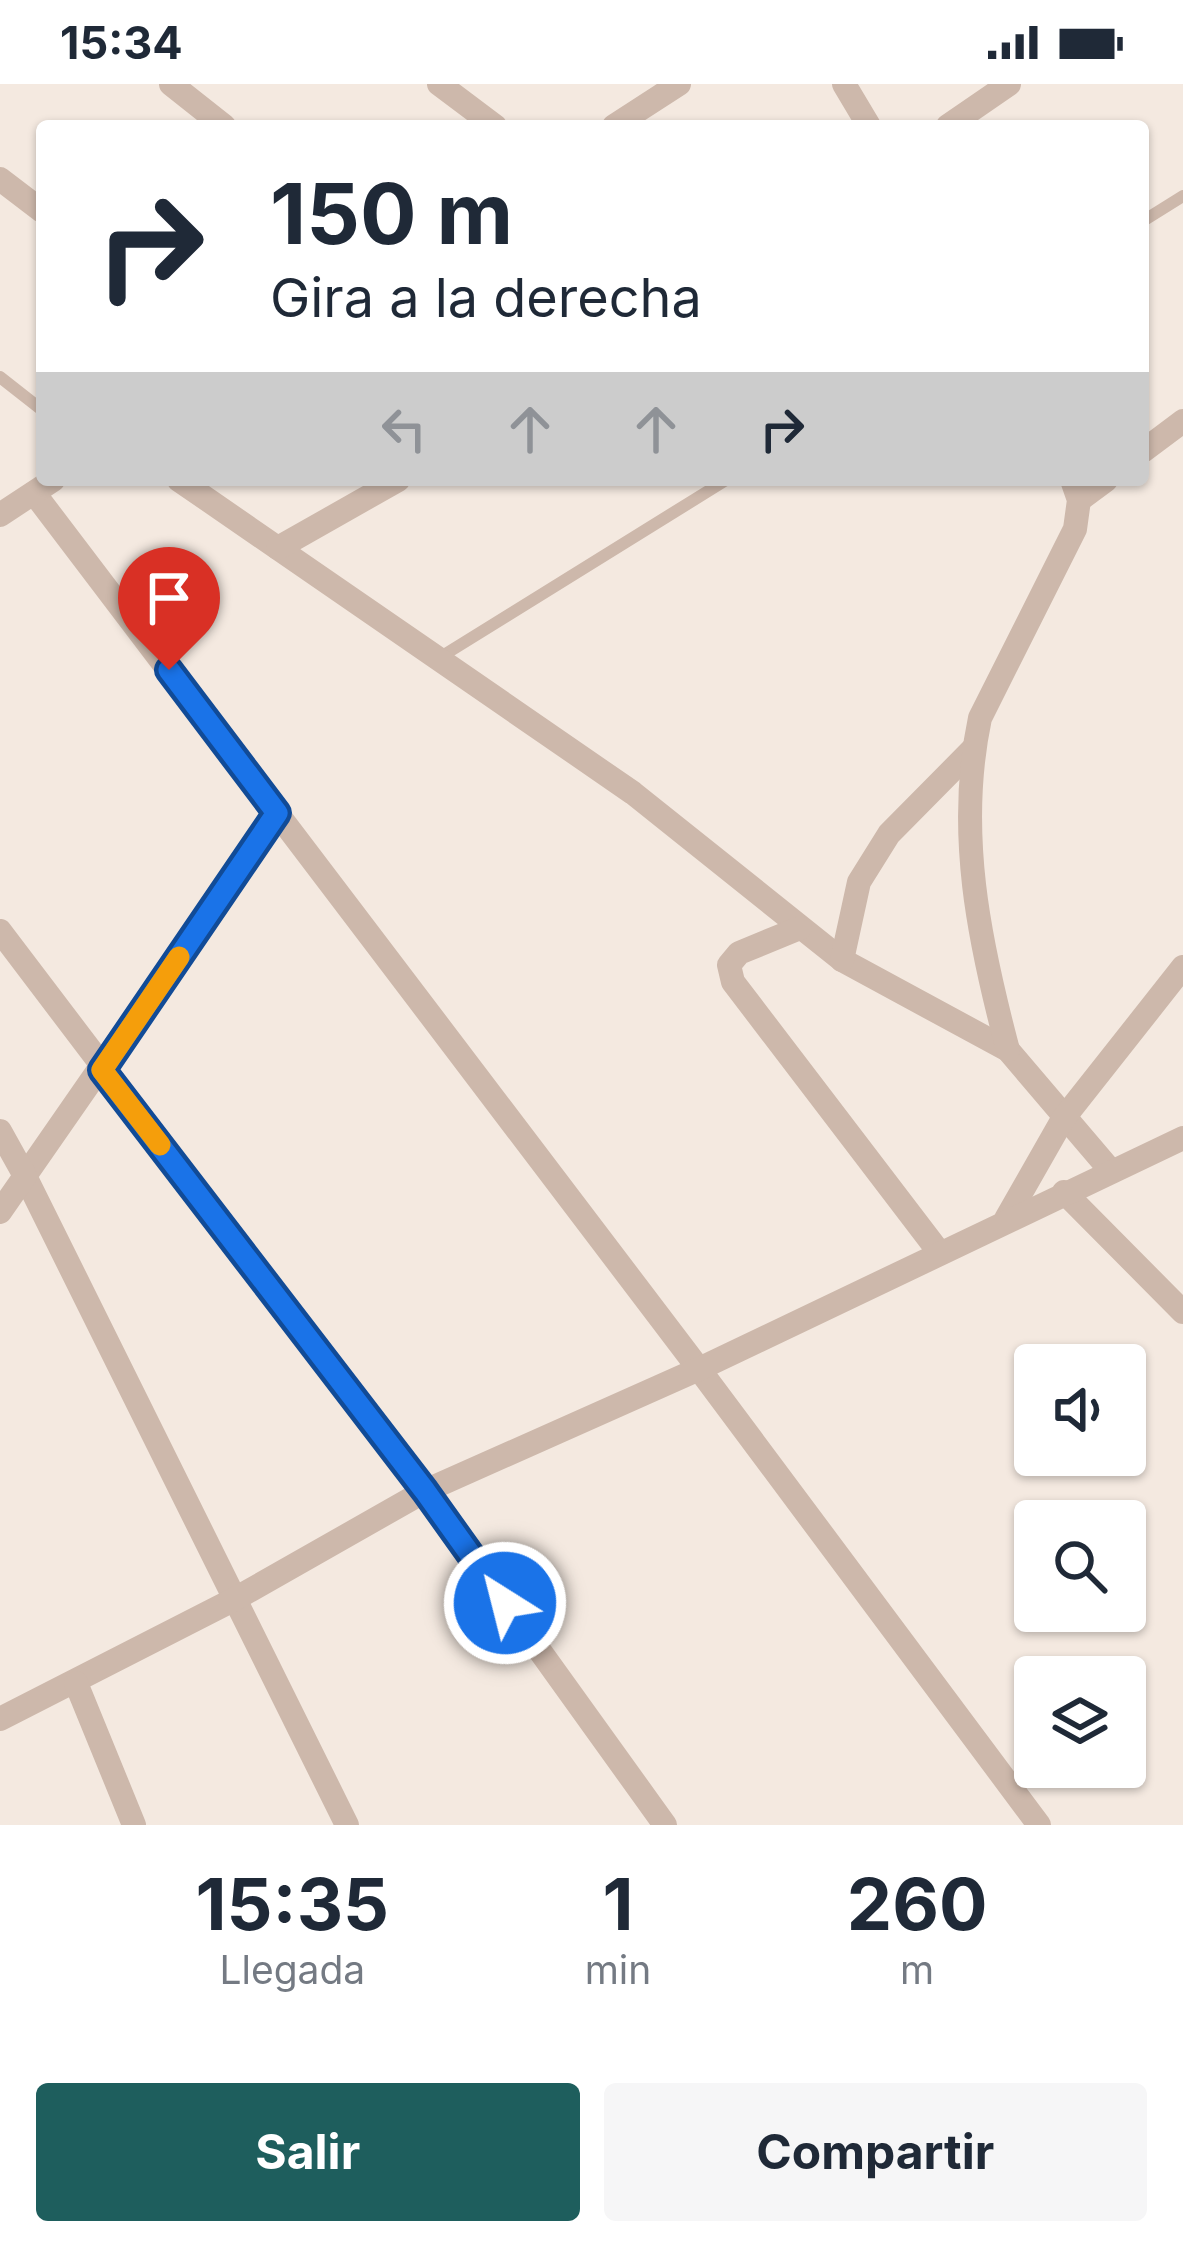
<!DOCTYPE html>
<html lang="es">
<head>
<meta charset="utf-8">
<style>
	:root { --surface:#fff; --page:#f6f6f7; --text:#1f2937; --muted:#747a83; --accent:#1e5e5d }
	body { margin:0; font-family:Inter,sans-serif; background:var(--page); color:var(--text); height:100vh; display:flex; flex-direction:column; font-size:45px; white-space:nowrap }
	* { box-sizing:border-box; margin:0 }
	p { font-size:39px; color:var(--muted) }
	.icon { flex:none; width:66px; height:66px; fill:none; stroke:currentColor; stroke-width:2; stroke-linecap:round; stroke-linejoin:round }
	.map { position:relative; height:1741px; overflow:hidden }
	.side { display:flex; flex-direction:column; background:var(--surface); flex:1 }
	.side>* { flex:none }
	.guide { position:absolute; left:36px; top:36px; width:1113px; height:366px; border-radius:12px; box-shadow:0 3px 9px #0004; background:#fff; color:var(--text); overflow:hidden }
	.tools { position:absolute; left:1014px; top:1260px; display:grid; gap:24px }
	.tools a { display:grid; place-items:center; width:132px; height:132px; border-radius:12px; background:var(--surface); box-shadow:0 3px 9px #0004; font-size:60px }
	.pin { position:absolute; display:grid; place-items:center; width:102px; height:102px; color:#fff; margin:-123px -51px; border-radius:50% 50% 50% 0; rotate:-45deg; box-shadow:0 0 12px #0007 }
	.pin .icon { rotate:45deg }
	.me { position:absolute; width:132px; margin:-66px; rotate:324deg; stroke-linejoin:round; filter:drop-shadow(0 0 9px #0008) }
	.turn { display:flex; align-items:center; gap:42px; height:252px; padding:0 36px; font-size:54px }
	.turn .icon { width:156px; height:156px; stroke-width:2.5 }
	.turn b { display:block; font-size:84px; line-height:102px }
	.lanes { display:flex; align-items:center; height:114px; padding:0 36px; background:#0003; justify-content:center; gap:60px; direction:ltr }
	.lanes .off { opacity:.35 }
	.eta { display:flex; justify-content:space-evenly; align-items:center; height:204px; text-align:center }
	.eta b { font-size:72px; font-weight:700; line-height:84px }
	.cta { display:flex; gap:24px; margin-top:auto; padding:24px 36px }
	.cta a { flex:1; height:138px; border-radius:12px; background:var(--accent); color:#fff; font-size:48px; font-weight:700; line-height:138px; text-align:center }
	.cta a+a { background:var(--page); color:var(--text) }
	.status { display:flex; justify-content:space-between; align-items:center; height:84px; padding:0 60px; background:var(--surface); direction:ltr }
	.status svg { height:33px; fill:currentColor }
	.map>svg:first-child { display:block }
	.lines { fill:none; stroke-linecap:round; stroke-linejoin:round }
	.lane { stroke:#cdb8ab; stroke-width:12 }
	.street { stroke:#cdb8ab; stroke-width:24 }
	.route-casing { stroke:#114b97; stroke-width:30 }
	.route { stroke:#1a73e8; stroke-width:21 }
	.slow { stroke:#f59e0b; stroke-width:21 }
</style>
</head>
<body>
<div class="status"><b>15:34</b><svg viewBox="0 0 49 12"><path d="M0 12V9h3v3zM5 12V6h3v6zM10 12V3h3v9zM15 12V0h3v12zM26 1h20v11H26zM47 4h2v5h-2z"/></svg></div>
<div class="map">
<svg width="1183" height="1741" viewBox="0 0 1183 1741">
	<rect width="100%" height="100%" fill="#f4e9e0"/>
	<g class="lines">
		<!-- lane -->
		<g class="lane">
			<path d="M1143,137L1183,112"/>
			<path d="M0,293L42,326"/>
			<path d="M439,574L726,396"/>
		</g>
		<!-- street -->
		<g class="street">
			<path d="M171,0L224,42"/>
			<path d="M439,0L495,42"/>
			<path d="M844,0L869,42"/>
			<path d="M614,42L679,0"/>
			<path d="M948,42L1009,0"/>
			<path d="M0,95L42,127"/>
			<path d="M1143,367L1183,337"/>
			<path d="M179,396L633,709L842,876L1008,966L1111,1087"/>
			<path d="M34,409L699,1285L1039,1741"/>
			<path d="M1079,416L1106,396"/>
			<path d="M0,431L53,396"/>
			<path d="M278,464L398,396"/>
			<path d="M277,729L25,1092L347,1741"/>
			<path d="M800,844L739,869L729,881L733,898L939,1168"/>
			<path d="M0,847L425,1407L233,1516L0,1635"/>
			<path d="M842,876L859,798L889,750L973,665"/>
			<path d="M1008,966C979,857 956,747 980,634L1075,445L1079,416L1072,396"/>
			<path d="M0,1047L25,1092L0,1128"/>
			<path d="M1064,1108L1183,1228"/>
			<path d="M1006,1135L1063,1035L1183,883"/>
			<path d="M76,1599L134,1741"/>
			<path d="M665,1741L425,1407L699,1285L1183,1054"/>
		</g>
	</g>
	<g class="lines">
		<defs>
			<path id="route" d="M169,586L277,729L102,986L425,1407L505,1519"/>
		</defs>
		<!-- route casing -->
		<use href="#route" class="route-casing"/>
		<!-- route -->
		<use href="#route" class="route"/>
		<!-- slow -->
		<path class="slow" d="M160,1061L102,986L179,873"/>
	</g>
</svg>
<div class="tools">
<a><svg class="icon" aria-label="sound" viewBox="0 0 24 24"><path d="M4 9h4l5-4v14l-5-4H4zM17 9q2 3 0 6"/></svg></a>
<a><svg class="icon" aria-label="search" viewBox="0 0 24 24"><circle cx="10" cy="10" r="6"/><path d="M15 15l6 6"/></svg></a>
<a><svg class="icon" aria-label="layers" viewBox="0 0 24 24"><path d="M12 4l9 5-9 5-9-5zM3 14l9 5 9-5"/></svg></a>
</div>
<div class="pin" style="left:169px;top:586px;background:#d93025"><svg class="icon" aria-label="arrive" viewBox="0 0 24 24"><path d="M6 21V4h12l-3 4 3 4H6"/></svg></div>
<svg class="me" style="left:505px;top:1519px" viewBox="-20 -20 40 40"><circle r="17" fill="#1a73e8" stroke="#fff" stroke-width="3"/><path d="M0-11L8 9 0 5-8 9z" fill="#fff"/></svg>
<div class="guide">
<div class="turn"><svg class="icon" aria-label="right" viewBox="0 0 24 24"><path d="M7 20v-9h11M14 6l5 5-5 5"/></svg><div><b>150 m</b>Gira a la derecha</div></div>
<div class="lanes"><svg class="icon off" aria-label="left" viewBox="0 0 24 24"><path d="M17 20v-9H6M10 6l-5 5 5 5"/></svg><svg class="icon off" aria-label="ahead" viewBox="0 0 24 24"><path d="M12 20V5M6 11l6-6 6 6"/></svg><svg class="icon off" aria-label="ahead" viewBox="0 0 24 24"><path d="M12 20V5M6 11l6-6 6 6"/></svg><svg class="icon" aria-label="right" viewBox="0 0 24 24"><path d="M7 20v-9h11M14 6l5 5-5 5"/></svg></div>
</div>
</div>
<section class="side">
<div class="eta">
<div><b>15:35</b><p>Llegada</p></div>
<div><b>1</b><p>min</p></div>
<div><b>260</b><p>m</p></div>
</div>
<div class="cta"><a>Salir</a><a>Compartir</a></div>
</section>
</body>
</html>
